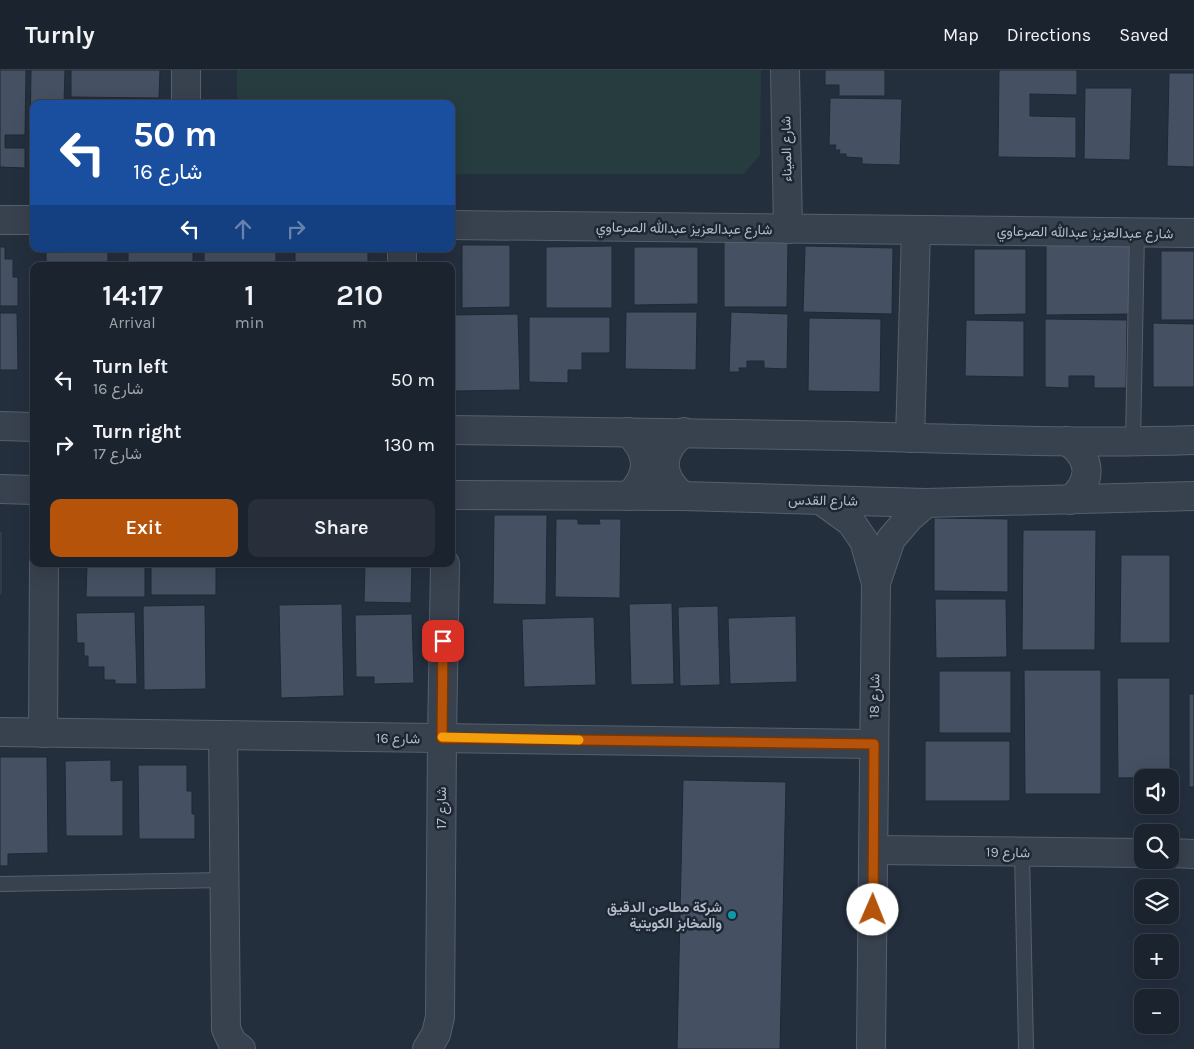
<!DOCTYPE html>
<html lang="en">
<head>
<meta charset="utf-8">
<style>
	:root { --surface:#1b232e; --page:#282f3a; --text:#f1f3f6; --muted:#a0a4aa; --line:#39404a; --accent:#b45309 }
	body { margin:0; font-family:Karla,Vazirmatn,sans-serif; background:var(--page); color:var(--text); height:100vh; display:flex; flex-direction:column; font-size:19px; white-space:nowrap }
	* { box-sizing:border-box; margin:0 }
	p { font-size:16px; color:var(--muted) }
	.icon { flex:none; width:28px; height:28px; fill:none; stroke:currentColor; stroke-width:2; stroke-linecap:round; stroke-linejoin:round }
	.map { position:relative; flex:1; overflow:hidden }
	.panel { position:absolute; left:30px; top:192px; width:425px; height:305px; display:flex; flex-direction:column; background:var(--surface); border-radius:10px; box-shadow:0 5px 20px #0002,0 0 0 1px var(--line) }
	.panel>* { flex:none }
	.hud { position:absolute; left:30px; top:30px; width:425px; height:152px; border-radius:10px; box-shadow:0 5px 20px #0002,0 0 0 1px var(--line); background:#1a4fa0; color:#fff; overflow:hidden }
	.controls { position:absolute; left:1134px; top:699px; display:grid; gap:10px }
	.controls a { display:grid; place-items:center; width:45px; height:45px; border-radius:10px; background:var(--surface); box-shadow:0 5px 20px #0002,0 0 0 1px var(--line); font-size:25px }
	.pin { position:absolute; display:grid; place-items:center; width:42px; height:42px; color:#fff; margin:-21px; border-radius:10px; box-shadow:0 2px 8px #0006 }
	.me { position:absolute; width:55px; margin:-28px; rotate:1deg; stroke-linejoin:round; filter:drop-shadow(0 0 4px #0008) }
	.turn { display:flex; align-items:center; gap:18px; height:105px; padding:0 20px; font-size:22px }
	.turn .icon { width:65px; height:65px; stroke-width:2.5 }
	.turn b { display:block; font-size:35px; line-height:42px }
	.lanes { display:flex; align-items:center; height:48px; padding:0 20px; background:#0003; justify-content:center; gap:25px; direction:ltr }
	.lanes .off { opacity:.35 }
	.eta { display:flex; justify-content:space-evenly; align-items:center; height:85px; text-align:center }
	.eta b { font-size:30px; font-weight:600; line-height:35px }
	.button { display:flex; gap:10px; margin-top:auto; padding:10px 20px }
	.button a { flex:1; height:58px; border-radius:10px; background:var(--accent); color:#fff; font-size:20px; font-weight:600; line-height:58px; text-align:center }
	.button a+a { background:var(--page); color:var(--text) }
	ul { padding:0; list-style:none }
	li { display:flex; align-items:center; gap:15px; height:65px; padding:0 20px }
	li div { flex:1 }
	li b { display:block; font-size:19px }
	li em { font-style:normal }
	header { display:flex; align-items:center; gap:30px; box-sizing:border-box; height:70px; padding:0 25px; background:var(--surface); border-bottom:1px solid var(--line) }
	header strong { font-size:24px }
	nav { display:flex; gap:28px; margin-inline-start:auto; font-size:18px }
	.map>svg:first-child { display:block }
	.green { fill:#263c3f }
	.building { fill:#455162; stroke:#1f2835 }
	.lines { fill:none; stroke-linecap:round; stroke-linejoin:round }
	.service-casing { stroke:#565f6c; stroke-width:16 }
	.minor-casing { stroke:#565f6c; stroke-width:30 }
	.service { stroke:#38414e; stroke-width:14 }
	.minor { stroke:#38414e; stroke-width:28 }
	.route-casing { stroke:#753606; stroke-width:12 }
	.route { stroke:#b45309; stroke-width:9 }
	.slow { stroke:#f59e0b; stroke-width:9 }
	.culture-dot { fill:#0f9aa8; stroke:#1d2633; stroke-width:2 }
	.labels { text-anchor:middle; stroke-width:5; stroke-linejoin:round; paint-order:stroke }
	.street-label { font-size:14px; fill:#b4bcc9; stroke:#1d2633 }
	.poi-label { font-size:14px; font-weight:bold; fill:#b4bcc9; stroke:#1d2633; text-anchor:end }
</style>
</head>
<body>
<header>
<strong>Turnly</strong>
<nav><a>Map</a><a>Directions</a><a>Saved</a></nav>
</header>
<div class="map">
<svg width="1194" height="979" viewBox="0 0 1194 979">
	<rect width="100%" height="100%" fill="#242f3e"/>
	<!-- green -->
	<path class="green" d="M237,0H761L760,85L744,104H451V34H237Z"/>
	<!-- building -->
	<g class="building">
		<path d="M0,0H26L25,65H5V78H25V98L0,97Z"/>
		<path d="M31,0H65L64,34H34V76H30Z"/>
		<path d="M71,0H160L159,28L71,27Z"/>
		<path d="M825,0H885V26H839V15H825Z"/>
		<path d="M999,0H1077V25L1030,24V46L1076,47V88L998,87Z"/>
		<path d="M1169,3H1194V97L1167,96Z"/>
		<path d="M1085,18H1132L1130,90L1084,89Z"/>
		<path d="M830,28L902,29L900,95L862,94V88L846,87V84H839L840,80H835L836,75H829Z"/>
		<path d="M724,171H788L787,237H724Z"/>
		<path d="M462,175H510V237L462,238Z"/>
		<path d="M1046,175H1132L1133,244L1046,245Z"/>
		<path d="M612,176V238H546V177Z"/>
		<path d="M805,176L893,178L892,244L803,242Z"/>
		<path d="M0,177H5V189H13V207H18V236H0Z"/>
		<path d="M634,177H698V234L634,235Z"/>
		<rect x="46" y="179" width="62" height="17"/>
		<rect x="128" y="179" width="65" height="17"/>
		<rect x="204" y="179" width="72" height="17"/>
		<path d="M295,179L368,180V196H295Z"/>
		<path d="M974,179H1026V244L974,245Z"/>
		<rect x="1161" y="181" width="33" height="69"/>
		<path d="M626,242H697L696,300L625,299Z"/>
		<path d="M731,242L788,244L787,299L764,298V291H747V298H739L740,302H729Z"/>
		<path d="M0,243H17L18,300H0Z"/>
		<path d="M518,244L520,320L455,321V304H451V245Z"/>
		<path d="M529,247H610V283H582V300H568V313L529,312Z"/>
		<path d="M809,248L881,249L880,322L808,321Z"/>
		<path d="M1045,249L1127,250L1126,318H1094V306H1069V318L1045,317Z"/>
		<path d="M966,250L1024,251V307L965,306Z"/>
		<path d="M1153,253L1194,254V317H1153Z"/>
		<path d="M494,445H547L546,535L493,534Z"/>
		<path d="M934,448L1008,449V522L934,521Z"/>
		<path d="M556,449H578V454H600L599,449H621L620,528L555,527Z"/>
		<path d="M1023,460H1096L1095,580H1022Z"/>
		<rect x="0" y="461" width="2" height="64"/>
		<path d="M1121,485H1170V573H1120Z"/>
		<path d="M87,494H145V527H86Z"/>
		<rect x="151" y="494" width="65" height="31"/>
		<path d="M365,494H412L411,533L364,532Z"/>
		<path d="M935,529H1006L1007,587L936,588Z"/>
		<path d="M672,533L674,614L631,615L629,534Z"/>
		<path d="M342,534L344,626L281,628L279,535Z"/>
		<path d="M205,535L206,619L144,620L143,536Z"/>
		<path d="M718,536L720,615L680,616L678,537Z"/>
		<path d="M135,542L137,614H115V610H104V597H88V586H84V573H77L76,543Z"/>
		<path d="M412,544L414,613L374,614V607H356L355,545Z"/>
		<path d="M796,546L797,612L730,614L728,548Z"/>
		<path d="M594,547L596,615L524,617L522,549Z"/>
		<path d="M1024,600H1101V724H1025Z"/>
		<rect x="939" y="601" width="72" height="62"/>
		<path d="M1117,608H1170V707L1118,708Z"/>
		<rect x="1189" y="624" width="5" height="93"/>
		<rect x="925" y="671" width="85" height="60"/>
		<path d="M0,687H47L48,783L8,784V796H0Z"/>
		<path d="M111,690V711L123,710V766H66L65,691Z"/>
		<path d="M138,695H187V721H192V744H195V769H139Z"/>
		<path d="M683,710L786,712L780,979H677Z"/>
	</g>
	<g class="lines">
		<defs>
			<g id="service">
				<path d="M1133,372L1137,163"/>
				<path d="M1022,782L1026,979"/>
				<path d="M0,814L224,810"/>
			</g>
			<g id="minor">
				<path d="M785,0L788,159"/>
				<path d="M186,34V0"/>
				<path d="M0,150H34"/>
				<path d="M451,155L1194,163"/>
				<path d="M402,179V196"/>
				<path d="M0,356L34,357"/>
				<path d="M451,360C585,362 718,363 851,366C965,369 1080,374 1194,370"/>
				<path d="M628,362C650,383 651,404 629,426"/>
				<path d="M910,368L916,160"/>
				<path d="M1067,371C1092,388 1093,411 1070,430"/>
				<path d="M0,419L34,420"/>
				<path d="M451,425L683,426L926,433L1194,426"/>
				<path d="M683,426C658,406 659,381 684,362"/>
				<path d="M822,431L851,452L864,471L876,513L871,979"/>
				<path d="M876,513L891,469L909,448L926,433"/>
				<path d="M0,662L874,674"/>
				<path d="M43,663L44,494"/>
				<path d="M223,665L226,959L232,972L241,979"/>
				<path d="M874,780L1142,783"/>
				<path d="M1170,783L1194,784"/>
				<path d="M427,979L436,964L440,947L442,668L445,494"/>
			</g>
		</defs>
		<!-- service casing -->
		<use href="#service" class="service-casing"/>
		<!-- minor casing -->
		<use href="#minor" class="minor-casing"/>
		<!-- service -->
		<use href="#service" class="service"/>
		<!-- minor -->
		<use href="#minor" class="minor"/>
	</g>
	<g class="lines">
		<defs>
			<path id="route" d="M443,571L442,668L874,674L873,840"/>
		</defs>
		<!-- route casing -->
		<use href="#route" class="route-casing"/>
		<!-- route -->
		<use href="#route" class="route"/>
		<!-- slow -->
		<path class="slow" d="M442,667L579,670"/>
	</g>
	<!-- markers -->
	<circle class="culture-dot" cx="732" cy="845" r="5"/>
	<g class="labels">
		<!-- street labels -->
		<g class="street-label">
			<text transform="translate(786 79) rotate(-91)" y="5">شارع الميناء</text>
			<text transform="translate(684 158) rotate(1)" y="5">شارع عبدالعزيز عبدالله الصرعاوي</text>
			<text transform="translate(1085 162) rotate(1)" y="5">شارع عبدالعزيز عبدالله الصرعاوي</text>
			<text transform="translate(823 430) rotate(1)" y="5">شارع القدس</text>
			<text transform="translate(874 626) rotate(-89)" y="5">شارع 18</text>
			<text transform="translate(398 668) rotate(1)" y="5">شارع 16</text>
			<text transform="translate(441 738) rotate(-90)" y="5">شارع 17</text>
			<text transform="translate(1008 782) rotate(1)" y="5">شارع 19</text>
		</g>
		<!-- poi labels -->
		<g class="poi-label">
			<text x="722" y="842">شركة مطاحن الدقيق<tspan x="722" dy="16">والمخابز الكويتية</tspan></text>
		</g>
	</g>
</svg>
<div class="controls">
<a><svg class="icon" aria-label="sound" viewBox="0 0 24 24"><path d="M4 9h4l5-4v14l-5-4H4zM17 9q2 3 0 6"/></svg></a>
<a><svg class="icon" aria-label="search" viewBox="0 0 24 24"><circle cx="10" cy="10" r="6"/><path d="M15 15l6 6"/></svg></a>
<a><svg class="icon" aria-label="layers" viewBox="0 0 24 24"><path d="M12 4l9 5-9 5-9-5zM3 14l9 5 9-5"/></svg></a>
<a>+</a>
<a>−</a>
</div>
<div class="pin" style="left:443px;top:571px;background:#d93025"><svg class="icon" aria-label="arrive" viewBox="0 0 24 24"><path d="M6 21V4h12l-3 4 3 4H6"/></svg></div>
<svg class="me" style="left:873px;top:840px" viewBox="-20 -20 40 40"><circle r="19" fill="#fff"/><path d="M0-13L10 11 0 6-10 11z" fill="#b45309"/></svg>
<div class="hud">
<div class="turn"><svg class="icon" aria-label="left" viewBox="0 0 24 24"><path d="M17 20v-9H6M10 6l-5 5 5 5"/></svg><div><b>50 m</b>شارع 16</div></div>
<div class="lanes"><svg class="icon" aria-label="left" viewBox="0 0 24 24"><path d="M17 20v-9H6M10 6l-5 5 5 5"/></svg><svg class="icon off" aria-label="ahead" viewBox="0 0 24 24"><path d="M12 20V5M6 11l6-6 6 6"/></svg><svg class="icon off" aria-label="right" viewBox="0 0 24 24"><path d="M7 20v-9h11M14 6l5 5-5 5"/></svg></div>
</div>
<section class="panel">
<div class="eta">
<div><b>14:17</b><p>Arrival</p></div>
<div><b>1</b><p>min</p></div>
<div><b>210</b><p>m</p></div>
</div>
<ul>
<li><svg class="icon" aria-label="left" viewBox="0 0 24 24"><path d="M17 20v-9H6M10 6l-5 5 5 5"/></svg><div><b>Turn left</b><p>شارع 16</p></div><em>50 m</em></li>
<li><svg class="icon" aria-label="right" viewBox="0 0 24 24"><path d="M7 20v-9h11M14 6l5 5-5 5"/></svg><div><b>Turn right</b><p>شارع 17</p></div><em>130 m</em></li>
</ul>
<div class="button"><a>Exit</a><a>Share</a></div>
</section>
</div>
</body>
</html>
